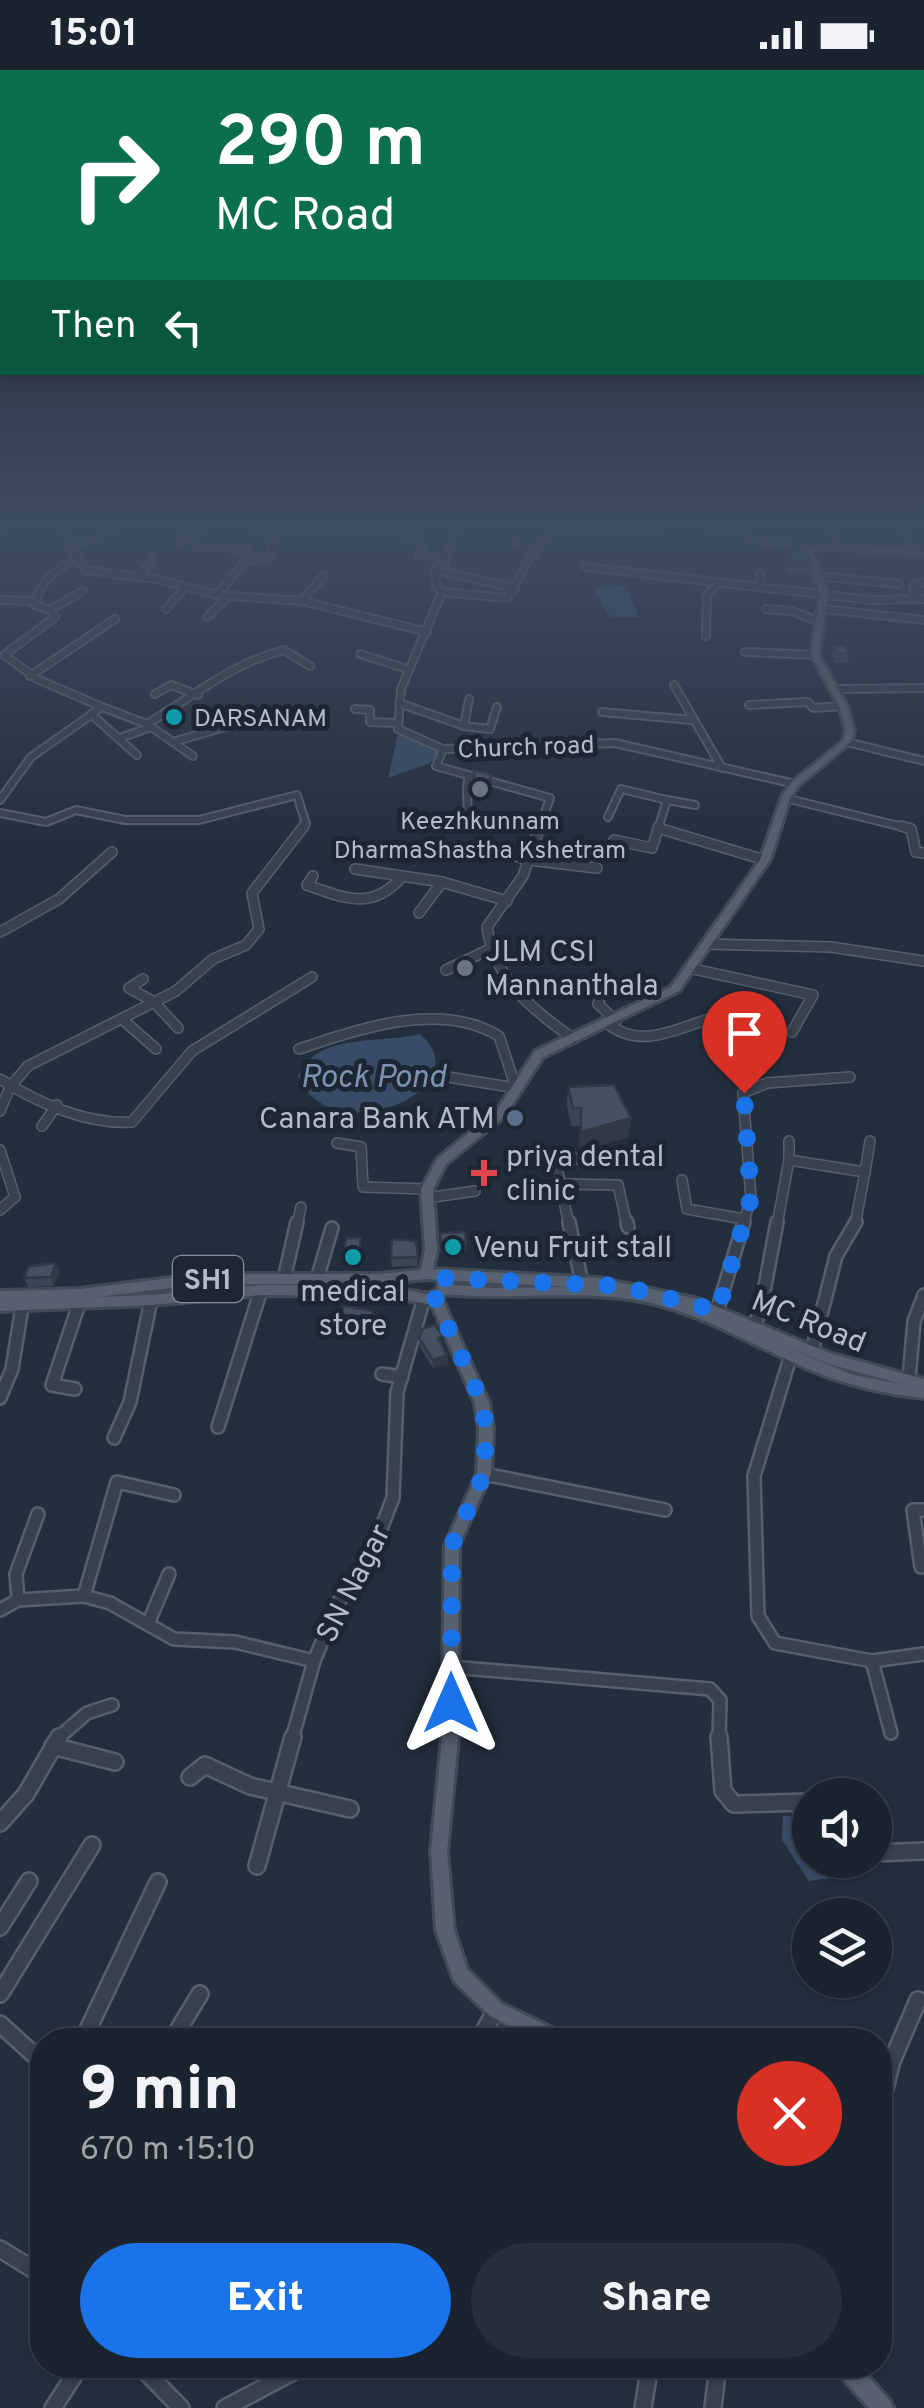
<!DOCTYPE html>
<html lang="en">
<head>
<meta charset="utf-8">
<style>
	:root { --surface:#1b232e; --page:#282f3a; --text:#f1f3f6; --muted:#a0a4aa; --line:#39404a; --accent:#1a73e8 }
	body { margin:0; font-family:Overpass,sans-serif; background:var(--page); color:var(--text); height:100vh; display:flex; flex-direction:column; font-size:38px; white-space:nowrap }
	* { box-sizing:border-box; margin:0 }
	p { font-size:32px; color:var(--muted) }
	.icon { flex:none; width:55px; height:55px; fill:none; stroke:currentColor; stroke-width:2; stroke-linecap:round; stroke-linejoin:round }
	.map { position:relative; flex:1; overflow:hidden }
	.side { position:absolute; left:30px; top:1958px; width:862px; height:350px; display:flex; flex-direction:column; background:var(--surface); border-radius:40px; box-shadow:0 2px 8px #0004,0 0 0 2px var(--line) }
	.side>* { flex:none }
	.banner { position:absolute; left:0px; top:0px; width:925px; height:305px; box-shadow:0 2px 8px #0004,0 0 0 2px var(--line); background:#0b6e4f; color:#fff; overflow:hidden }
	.fabs { position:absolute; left:792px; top:1708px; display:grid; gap:20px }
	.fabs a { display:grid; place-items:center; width:100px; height:100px; border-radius:50%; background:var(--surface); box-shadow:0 2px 8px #0004,0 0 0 2px var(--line); font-size:50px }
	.pin { position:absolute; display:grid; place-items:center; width:85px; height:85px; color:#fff; margin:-102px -42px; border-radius:50% 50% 50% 0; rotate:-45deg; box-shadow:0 0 10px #0007 }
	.pin .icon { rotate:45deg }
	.me { position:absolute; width:110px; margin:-55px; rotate:0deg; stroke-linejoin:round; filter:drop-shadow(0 0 8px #0008) }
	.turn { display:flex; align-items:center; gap:35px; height:210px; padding:0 50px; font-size:45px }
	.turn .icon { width:130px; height:130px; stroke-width:2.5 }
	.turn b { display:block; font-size:70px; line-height:85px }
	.then { display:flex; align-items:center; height:95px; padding:0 50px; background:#0003; gap:20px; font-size:38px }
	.round { display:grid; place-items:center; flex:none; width:105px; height:105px; border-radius:52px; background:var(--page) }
	.headline { display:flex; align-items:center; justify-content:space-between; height:170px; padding:0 50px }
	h1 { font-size:60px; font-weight:800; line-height:75px }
	.button { display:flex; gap:20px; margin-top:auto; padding:20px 50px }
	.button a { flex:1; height:115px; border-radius:60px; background:var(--accent); color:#fff; font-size:40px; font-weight:800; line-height:115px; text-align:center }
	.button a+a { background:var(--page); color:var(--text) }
	.status { display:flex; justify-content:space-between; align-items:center; height:70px; padding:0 50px; background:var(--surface); direction:ltr }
	.status svg { height:28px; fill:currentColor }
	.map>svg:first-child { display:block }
	.water { fill:#394c67 }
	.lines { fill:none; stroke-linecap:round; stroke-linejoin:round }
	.minor-far3-casing { stroke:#565f6c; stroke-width:10 }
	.minor-far2-casing { stroke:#565f6c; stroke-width:12 }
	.minor-far1-casing { stroke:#565f6c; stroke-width:16 }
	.minor-casing { stroke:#565f6c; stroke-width:20 }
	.major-casing { stroke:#414a57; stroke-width:6 }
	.minor-far3 { stroke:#38414e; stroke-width:6 }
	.minor-far2 { stroke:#38414e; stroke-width:9 }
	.minor-far1 { stroke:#38414e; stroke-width:11 }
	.minor { stroke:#38414e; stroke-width:15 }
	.major { fill:#56606e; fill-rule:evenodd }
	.wall { fill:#3b4654 }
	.shaded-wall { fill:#303945 }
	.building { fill:#455162; stroke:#303945; stroke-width:2.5 }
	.route { stroke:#1a73e8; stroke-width:18; stroke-dasharray:0 32.4 }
	.culture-dot { fill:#0f9aa8; stroke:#1d2633; stroke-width:4 }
	.worship-dot { fill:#6b7280; stroke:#1d2633; stroke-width:4 }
	.service-dot { fill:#5c6f8a; stroke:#1d2633; stroke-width:4 }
	.health-dot { fill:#e0444e; stroke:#1d2633; stroke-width:4 }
	.labels { text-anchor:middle; stroke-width:10; stroke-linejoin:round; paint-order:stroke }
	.far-poi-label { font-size:25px; fill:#b4bcc9; stroke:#1d2633; text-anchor:start }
	.far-street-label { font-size:25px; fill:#b4bcc9; stroke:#1d2633 }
	.shield { fill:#1d2633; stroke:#878f9c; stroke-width:2.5 }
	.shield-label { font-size:28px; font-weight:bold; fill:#b4bcc9 }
	.poi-label { font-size:30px; fill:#b4bcc9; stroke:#1d2633; text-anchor:start }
	.street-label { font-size:30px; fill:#b4bcc9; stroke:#1d2633 }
	.water-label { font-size:32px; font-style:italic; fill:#7c92b1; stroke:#1d2633 }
</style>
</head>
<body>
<div class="status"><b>15:01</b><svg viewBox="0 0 49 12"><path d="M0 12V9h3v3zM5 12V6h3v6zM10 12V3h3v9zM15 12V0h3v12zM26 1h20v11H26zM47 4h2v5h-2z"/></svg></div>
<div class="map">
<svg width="924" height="2338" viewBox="0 0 924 2338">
	<rect width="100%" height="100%" fill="#242f3e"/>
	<!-- water -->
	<g class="water">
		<path d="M626,515L639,547H610L594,519Z"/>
		<path d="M398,664L437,680V685L430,693L388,708Z"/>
		<path d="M420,964C484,1019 332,1084 298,1007C315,962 382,974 420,964Z"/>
		<path d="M783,1746L810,1747V1790H853L859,1804L809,1811L782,1770Z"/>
	</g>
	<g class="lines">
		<defs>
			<g id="minor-far3">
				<path d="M57,454L85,500L156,509L217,525L245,491L268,487L283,454"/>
				<path d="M175,454L182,463L180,474L248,479L245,491"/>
				<path d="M458,454L444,493L435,500L436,517L442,522L401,619L398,659L443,679L615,673L795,714"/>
				<path d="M685,454L754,470L814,476"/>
				<path d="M830,454L835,476"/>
				<path d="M0,459L23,454"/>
				<path d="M904,460L915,484"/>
				<path d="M182,463L200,462"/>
				<path d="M250,465L423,467L419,485L446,487"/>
				<path d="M513,473L538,477"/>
				<path d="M69,474L115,465"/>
				<path d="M586,497L871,530L924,529"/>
				<path d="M435,500L515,518"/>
				<path d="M760,503L761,518"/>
				<path d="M816,506L899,514"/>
				<path d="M140,507L152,489"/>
				<path d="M442,522L507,528C520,511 525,489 541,474C578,440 634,470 678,454"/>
				<path d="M217,525L302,531L427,562"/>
				<path d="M0,530L35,531"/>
				<path d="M913,530L914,515L924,512"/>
				<path d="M302,531L324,505"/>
				<path d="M166,539L186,517"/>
				<path d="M766,539L792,541L818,551"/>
				<path d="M823,539L924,550"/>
				<path d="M50,540L83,521"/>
				<path d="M207,547L228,527"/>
				<path d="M706,566L707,525L718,513"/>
				<path d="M745,582L815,585"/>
				<path d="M360,584L404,598"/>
				<path d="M30,606L115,549"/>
				<path d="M674,615L722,698"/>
				<path d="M836,619L924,618"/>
				<path d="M155,624L171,615L198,625"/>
				<path d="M399,633L464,656L490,659L497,637"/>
				<path d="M749,635L808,632L813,638L843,636"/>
				<path d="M102,637L147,654L193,686"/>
				<path d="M355,639L370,640V652L397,653"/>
				<path d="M602,642L692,650"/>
				<path d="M91,644L137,685"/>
				<path d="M147,654C192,627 232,593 284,580L310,596"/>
				<path d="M464,656L469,629"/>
				<path d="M120,668L151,657"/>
				<path d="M173,672L245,651"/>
				<path d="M847,672L924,691"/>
				<path d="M443,679L436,696L550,728L539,759"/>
				<path d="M785,728L911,759"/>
				<path d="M0,730L31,687L102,637L37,609L4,585L55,547L51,540L35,535C41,509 54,501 76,488"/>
				<path d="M0,743L46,752L76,740L125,750H199L297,725L306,754L302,759"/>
				<path d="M608,747L621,719L667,730"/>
				<path d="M465,758C472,739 463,726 469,706"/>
				<path d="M658,759L667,730L695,735"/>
			</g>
			<g id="minor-far2">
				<path d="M540,756L523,806L487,857C495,910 532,940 574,969"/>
				<path d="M901,756L911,759L916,782L924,783"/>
				<path d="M658,758L765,790"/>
				<path d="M614,770L652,778L659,756"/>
				<path d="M495,780L529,790L597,798"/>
				<path d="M355,799L442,812L507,831"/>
				<path d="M313,806L307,815C344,828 371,841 401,808"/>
				<path d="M419,843L442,812"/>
				<path d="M0,862L59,829L112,782"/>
				<path d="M705,874L831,877L924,891"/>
				<path d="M689,898L813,925L792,962"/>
				<path d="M446,900L492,878"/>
				<path d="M143,909L129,918L154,932L178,958"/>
				<path d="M603,918L598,934L616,951"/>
				<path d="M122,949L156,979"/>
				<path d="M608,954C651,988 698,941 751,941"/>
				<path d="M299,979C359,959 440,930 499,966L516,1018L423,1003"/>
				<path d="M0,1009C38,1033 87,1055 132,1052L192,981L312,907"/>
				<path d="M0,1041L10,1017L28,996L176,921L213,889L246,875L259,859L252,823L304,756"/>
				<path d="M42,1056L57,1035"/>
				<path d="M789,1071V1090"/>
				<path d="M337,1073L361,1077L363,1117L427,1119"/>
				<path d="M0,1080L15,1127L0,1140"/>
				<path d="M865,1102L870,1071"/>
				<path d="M682,1110L687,1139L744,1149"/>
				<path d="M561,1114L618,1115L627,1155"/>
				<path d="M427,1128L475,1121"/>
				<path d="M297,1155L301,1137"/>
				<path d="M569,1155L555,1088L629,1090"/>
				<path d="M743,1155L751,1128L743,1023L767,1013L850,1007"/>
				<path d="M777,1155L789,1090L865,1102L855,1155"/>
			</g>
			<g id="minor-far1">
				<path d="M569,1152L582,1213"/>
				<path d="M627,1152L628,1157"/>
				<path d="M284,1209L297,1152"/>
				<path d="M317,1209L332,1158"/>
				<path d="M717,1241L744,1152"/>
				<path d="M753,1256L760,1243L777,1152"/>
				<path d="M812,1281L836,1186L856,1152"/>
				<path d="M791,1285L754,1406L758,1546L775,1573L872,1591"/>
				<path d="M382,1304L402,1307"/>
				<path d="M909,1309L914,1251L924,1225"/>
				<path d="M75,1319L52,1315L79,1234"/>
				<path d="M0,1328L12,1299L22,1237"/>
				<path d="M218,1357L261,1220"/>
				<path d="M114,1368L130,1332L151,1230"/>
				<path d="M484,1404L665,1440"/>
				<path d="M921,1497L913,1440H924"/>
				<path d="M84,1526L117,1412L174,1425"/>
				<path d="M18,1530L16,1504L38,1444"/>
				<path d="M0,1540L18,1530L84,1526L110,1533L174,1569L235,1572L314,1591L338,1533L372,1482L393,1428L397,1322L424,1228"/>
				<path d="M148,1554L169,1504"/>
				<path d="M451,1597L710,1619L720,1630L719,1669"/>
				<path d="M891,1663L872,1591L924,1584"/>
				<path d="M57,1669L87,1643L112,1635"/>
				<path d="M292,1669L314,1591"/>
			</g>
			<g id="minor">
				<path d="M719,1667L723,1721L734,1734L810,1732"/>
				<path d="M53,1676L115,1692"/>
				<path d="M190,1707L205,1695L250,1716L350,1739"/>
				<path d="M0,1753L26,1724L59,1667"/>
				<path d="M875,1783L924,1781"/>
				<path d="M257,1796L293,1667"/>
				<path d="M0,1857L29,1811"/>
				<path d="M0,1924L92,1775"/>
				<path d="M0,1954L42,1992"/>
				<path d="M83,1970L158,1812"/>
				<path d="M172,1970L200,1924"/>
				<path d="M479,1970L496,1940"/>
				<path d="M880,2038L892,1991L918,1930"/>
				<path d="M0,2179L42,2205"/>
				<path d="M139,2295L181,2338"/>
				<path d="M53,2338L81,2295"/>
				<path d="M225,2338L306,2295"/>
				<path d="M643,2338L650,2295"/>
				<path d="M713,2338L718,2295"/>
			</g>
			<g id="major">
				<path d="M829,474L924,482V486L829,478L813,482L828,523L819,585L847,636L854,660L851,672L798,716L790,728L770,790L679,921L543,987L505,1046L446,1094L433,1119L437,1180L433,1199L599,1208L698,1229L832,1284L924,1309V1328C885,1324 849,1316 813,1301C759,1279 709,1247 651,1233C584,1218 513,1231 445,1224L442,1229L489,1333L493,1359L491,1404L459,1475L458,1669L447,1781L454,1860L467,1899L502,1934L565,1964L568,1970H539L490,1946L454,1911L436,1860L431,1781L442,1669L445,1475L477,1404L479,1359L475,1333L431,1233L427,1234L386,1226L261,1225L151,1235L0,1241V1221L80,1219L203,1204H379L421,1200L425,1180L421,1119L438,1088L497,1040L535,981L671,917L760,790L782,726L792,712L843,671L846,660L839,636L811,585L820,523L805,481ZM426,1209L571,1217L495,1218L443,1214L438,1215L437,1220L427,1224L386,1216L261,1215L151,1225L97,1227L203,1214H379ZM781,1275L829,1294L901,1314L853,1305Z"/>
				<path d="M834,2295H858L890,2331L893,2338H869L837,2302Z"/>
			</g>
		</defs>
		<!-- minor-far3 casing -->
		<use href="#minor-far3" class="minor-far3-casing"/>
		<!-- minor-far2 casing -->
		<use href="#minor-far2" class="minor-far2-casing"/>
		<!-- minor-far1 casing -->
		<use href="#minor-far1" class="minor-far1-casing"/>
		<!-- minor casing -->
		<use href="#minor" class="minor-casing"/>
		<!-- major casing -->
		<use href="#major" class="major-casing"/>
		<!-- minor-far3 -->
		<use href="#minor-far3" class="minor-far3"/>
		<!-- minor-far2 -->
		<use href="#minor-far2" class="minor-far2"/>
		<!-- minor-far1 -->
		<use href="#minor-far1" class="minor-far1"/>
		<!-- minor -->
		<use href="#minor" class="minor"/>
		<!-- major -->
		<use href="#major" class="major"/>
	</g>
	<!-- wall -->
	<g class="wall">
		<path d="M786,483L811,490L809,503L790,505L784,496Z"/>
		<path d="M833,576L849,584L847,593H835L832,585Z"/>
		<path d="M474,700L492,705V719L487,728L474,726Z"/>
		<path d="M568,1017L629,1067L579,1081L580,1056H571L567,1036Z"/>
		<path d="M465,1162L466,1181L441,1183L440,1163Z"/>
		<path d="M361,1168V1177L359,1198L345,1196L344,1186Z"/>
		<path d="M416,1171L418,1196L392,1197L391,1188Z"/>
		<path d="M56,1193L59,1202L54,1216L28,1217L24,1208Z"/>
		<path d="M373,1241L374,1250L371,1258L342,1253L341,1244Z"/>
		<path d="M419,1268L443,1275L447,1285L448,1294L433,1298L420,1277Z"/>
	</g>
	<!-- shaded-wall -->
	<g class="shaded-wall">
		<path d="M492,705V719L487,728V714Z"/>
		<path d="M631,1048L629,1067L579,1081L581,1062Z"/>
		<path d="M56,1193L59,1202L54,1216L51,1207Z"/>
		<path d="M447,1285L448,1294L433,1298V1290Z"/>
	</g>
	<!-- building -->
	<g class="building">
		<path d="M806,482L811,490L792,492L786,483Z"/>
		<path d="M833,576H845L849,584H837Z"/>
		<path d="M474,700L492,705L487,714L474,712Z"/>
		<path d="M614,1015L631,1048L581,1062V1038H573L568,1017Z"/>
		<path d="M465,1162L466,1172L441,1174L440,1163Z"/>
		<path d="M346,1168H361L358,1189L344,1186Z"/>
		<path d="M392,1169L416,1171L418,1187L391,1188Z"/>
		<path d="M56,1193L51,1207L24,1208L29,1196Z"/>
		<path d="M343,1236L373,1241L371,1249L341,1244Z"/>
		<path d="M435,1255L443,1266L438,1268L447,1285L433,1290L419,1268L422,1259Z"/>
	</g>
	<!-- sky -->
	<linearGradient id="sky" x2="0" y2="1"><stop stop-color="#141a22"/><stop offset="0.58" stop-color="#3f4d63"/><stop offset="1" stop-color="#3f4d63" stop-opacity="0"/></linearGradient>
	<rect width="924" height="781" fill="url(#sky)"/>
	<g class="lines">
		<!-- route -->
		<path class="route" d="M451,1633L452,1475L484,1404L486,1359L482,1333L435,1228L444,1218L439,1208L622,1216L718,1241L751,1128L744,1023"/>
	</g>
	<!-- markers -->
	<g class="culture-dot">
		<circle cx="174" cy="647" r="10"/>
		<circle cx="453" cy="1177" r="10"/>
		<circle cx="353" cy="1187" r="10"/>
	</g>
	<g class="worship-dot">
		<circle cx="480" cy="719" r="10"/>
		<circle cx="465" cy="898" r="10"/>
	</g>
	<circle class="service-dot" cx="515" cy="1048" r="10"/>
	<path class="health-dot" d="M479 1088h10v10h10v10h-10v10h-10v-10h-10v-10h10z"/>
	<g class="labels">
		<!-- far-poi labels -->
		<g class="far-poi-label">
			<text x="194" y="656">DARSANAM</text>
			<text x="480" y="759" text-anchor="middle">Keezhkunnam<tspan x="480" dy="29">DharmaShastha Kshetram</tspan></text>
		</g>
		<!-- far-street labels -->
		<g class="far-street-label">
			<text transform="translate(526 676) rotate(-2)" y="9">Church road</text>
		</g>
		<!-- shield labels -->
		<rect class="shield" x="173" y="1186" width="70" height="46" rx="8"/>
		<g class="shield-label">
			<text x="208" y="1219">SH1</text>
		</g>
		<!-- poi labels -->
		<g class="poi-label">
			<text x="485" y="891">JLM CSI<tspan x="485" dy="34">Mannanthala</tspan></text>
			<text x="495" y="1058" text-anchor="end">Canara Bank ATM</text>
			<text x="506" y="1096">priya dental<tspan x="506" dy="34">clinic</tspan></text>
			<text x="473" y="1187">Venu Fruit stall</text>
			<text x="353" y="1231" text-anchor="middle">medical<tspan x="353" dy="34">store</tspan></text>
		</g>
		<!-- street labels -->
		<g class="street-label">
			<text transform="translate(809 1251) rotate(22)" y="10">MC Road</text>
			<text transform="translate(353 1513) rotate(-63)" y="10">SN Nagar</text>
		</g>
		<!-- water labels -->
		<g class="water-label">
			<text x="373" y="1017">Rock Pond</text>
		</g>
	</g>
</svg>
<div class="fabs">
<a><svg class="icon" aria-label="sound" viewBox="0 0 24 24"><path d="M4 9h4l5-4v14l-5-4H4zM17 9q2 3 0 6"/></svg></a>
<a><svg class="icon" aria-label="layers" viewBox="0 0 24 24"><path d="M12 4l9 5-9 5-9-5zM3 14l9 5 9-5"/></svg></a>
</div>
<div class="pin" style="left:744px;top:1023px;background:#d93025"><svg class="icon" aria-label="arrive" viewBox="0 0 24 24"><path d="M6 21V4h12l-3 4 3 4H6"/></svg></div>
<svg class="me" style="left:451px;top:1633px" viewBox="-20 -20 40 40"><path d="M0-17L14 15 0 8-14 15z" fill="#1a73e8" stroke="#fff" stroke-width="4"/></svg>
<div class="banner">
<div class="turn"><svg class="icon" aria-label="right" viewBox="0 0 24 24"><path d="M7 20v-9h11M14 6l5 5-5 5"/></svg><div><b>290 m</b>MC Road</div></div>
<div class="then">Then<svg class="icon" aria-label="left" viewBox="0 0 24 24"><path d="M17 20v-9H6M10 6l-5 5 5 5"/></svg></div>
</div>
<section class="side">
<div class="headline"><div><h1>9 min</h1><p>670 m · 15:10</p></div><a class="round" style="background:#d93025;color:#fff"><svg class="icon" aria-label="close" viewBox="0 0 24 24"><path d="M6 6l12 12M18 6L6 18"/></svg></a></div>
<div class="button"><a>Exit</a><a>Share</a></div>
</section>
</div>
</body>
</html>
